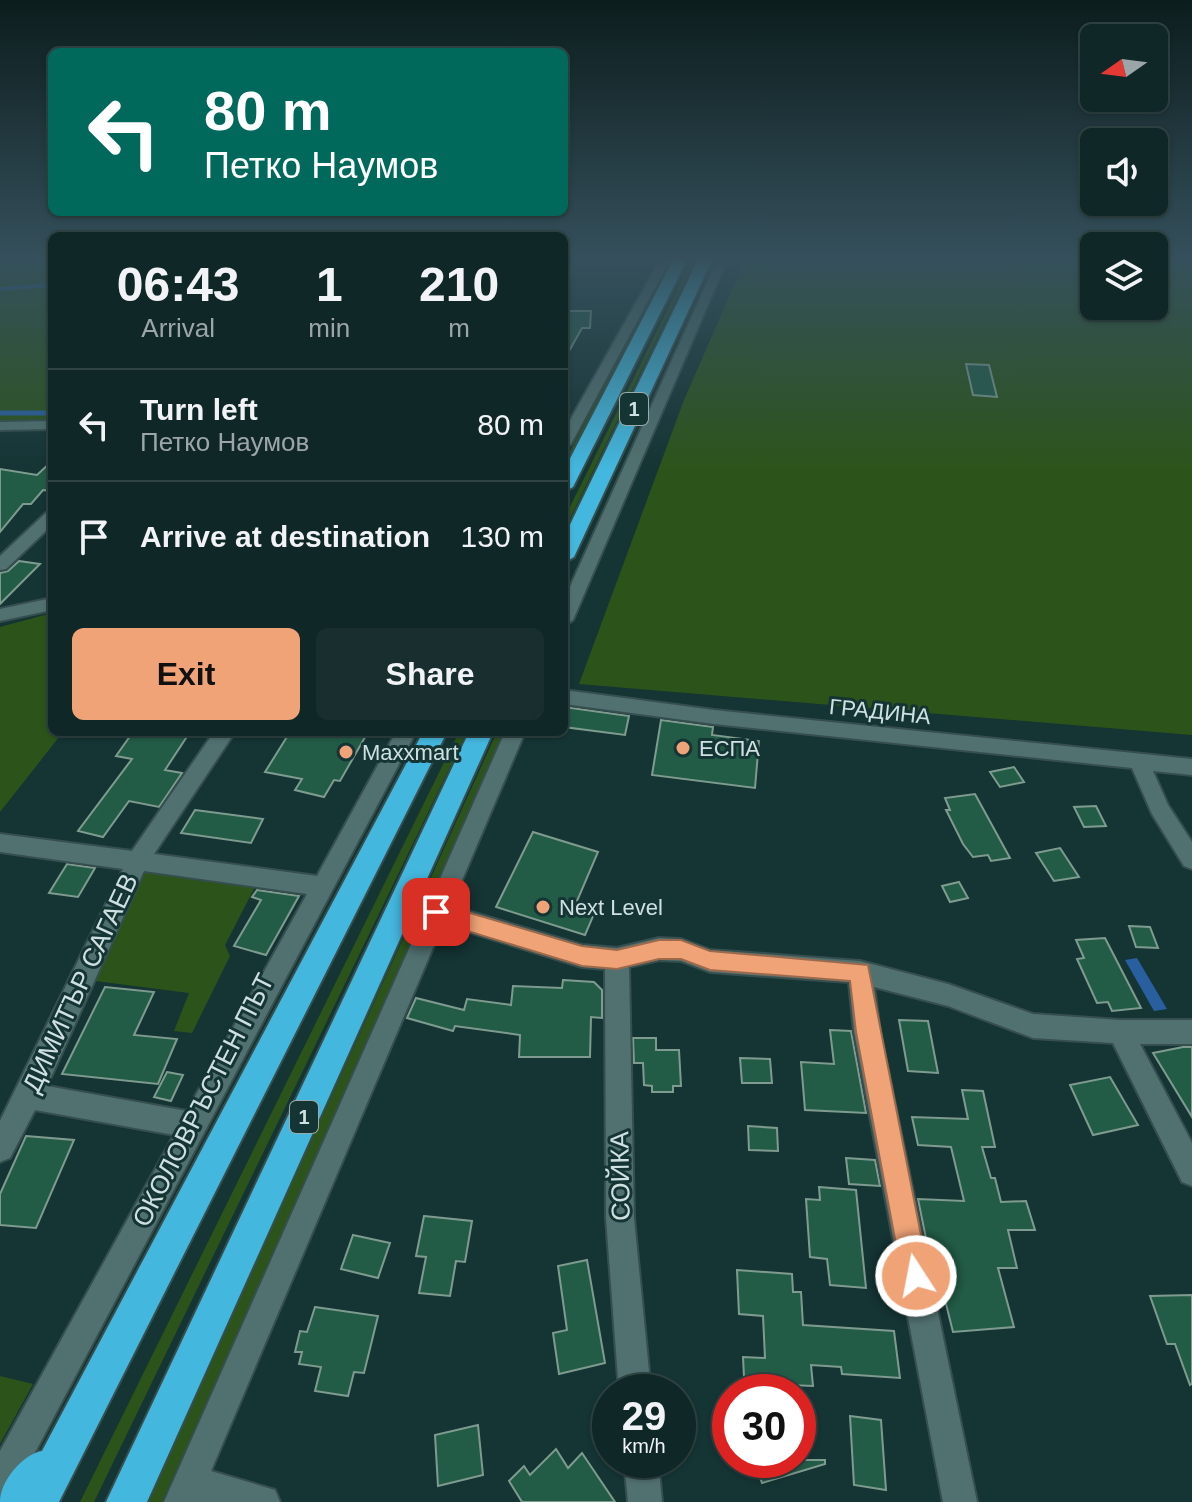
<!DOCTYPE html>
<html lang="en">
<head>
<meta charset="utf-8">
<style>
	:root { --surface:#102727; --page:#192f2f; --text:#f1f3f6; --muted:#9ca5a7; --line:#304444; --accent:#efa377 }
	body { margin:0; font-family:Arial,sans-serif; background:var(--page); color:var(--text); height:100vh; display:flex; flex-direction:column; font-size:30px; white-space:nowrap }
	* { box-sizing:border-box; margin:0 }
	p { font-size:26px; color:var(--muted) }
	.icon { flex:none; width:44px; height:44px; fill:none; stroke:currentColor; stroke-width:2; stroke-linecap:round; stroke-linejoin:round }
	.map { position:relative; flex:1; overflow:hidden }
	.panel { position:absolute; left:48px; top:232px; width:520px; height:504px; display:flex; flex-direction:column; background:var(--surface); border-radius:12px; box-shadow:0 2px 6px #0004,0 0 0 2px var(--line) }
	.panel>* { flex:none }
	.banner { position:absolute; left:48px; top:48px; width:520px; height:168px; border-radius:12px; box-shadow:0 2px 6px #0004,0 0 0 2px var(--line); background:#00695c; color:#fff; overflow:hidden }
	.needle { width:52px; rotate:256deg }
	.buttons { position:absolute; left:1080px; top:24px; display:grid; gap:16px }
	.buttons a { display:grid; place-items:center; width:88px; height:88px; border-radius:12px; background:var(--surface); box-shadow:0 2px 6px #0004,0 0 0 2px var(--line); font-size:40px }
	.speed { position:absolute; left:592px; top:1374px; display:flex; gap:16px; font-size:40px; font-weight:700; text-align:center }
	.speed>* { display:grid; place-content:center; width:104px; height:104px; border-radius:50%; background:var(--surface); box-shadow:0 2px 6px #0004,0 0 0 2px var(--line); line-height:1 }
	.speed small { font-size:20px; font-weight:400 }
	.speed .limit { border:12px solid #d22; background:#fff; color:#111 }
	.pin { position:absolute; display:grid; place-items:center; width:68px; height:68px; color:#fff; margin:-34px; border-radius:16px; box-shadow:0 4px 12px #0006 }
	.me { position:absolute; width:88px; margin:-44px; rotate:349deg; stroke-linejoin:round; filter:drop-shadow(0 0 6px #0008) }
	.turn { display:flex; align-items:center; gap:28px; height:168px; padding:0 24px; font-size:36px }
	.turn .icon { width:104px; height:104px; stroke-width:2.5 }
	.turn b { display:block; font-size:56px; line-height:68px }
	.eta { display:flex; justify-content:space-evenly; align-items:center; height:136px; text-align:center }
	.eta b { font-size:48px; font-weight:800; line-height:56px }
	.button { display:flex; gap:16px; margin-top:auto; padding:16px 24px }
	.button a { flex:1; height:92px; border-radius:12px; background:var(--accent); color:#111; font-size:32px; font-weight:800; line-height:92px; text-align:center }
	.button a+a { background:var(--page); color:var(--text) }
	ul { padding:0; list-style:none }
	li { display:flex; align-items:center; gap:24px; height:112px; padding:0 24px; border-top:2px solid var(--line) }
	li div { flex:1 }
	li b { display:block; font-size:30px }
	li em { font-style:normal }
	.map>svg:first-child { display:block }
	.green { fill:#2c541a }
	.water { fill:#295f9e }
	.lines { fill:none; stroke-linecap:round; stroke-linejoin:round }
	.stream-far1 { stroke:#295f9e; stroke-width:4 }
	.stream { stroke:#295f9e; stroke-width:5 }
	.building { fill:#225c47; stroke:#7f9b8f; stroke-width:2 }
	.minor-casing { stroke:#364e4e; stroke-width:4 }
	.highway-casing { stroke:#364e4e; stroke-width:4 }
	.minor { fill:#517170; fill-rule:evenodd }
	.highway { fill:#44b7de; fill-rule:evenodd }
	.route { fill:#efa377; stroke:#9b6a4d; stroke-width:2 }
	.poi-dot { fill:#efa377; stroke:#153434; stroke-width:3 }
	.labels { text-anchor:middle; stroke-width:6; stroke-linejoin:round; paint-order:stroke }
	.shield { fill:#153434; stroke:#97acac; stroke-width:2 }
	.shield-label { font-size:20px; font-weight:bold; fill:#cfe0e0 }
	.street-label { font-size:22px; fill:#cfe0e0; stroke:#153434 }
	.poi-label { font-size:22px; fill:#cfe0e0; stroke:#153434; text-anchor:start }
	.near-street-label { font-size:26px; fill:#cfe0e0; stroke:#153434 }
</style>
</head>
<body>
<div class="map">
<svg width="1192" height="1502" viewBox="0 0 1192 1502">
	<rect width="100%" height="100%" fill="#153434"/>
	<!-- green -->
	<g class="green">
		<rect x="0" y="260" width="52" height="163"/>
		<path d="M671,260H674L564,469V462Z"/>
		<path d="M692,260H695L564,531V519Z"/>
		<path d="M745,260H1094V306H1154V260H1192V735L579,684L684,400Z"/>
		<path d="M52,613V732H63L0,812V627Z"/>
		<path d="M459,732H467L94,1502H80Z"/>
		<path d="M497,732H507L162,1502H147Z"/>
		<path d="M141,869L256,885L225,945L230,956L192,1033L174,1031L189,993L88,980Z"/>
		<path d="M0,1376L33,1384L0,1444Z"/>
	</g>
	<!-- water -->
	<path class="water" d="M1137,958L1167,1009L1154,1011L1125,960Z"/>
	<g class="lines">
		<!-- stream-far1 -->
		<path class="stream-far1" d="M0,289L52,285"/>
		<!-- stream -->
		<path class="stream" d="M0,413H52"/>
	</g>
	<!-- building -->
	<g class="building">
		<path d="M564,311H591L590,328H582L564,360Z"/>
		<path d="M966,364L989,365L997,397L973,395Z"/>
		<path d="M52,461V491L43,490L31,504H23L0,532V469L37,475Z"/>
		<path d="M19,561L40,564L0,604V573L8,571Z"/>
		<path d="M564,707L629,716L625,735L564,727Z"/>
		<path d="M661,720L713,727L712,735L759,741L755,788L652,775Z"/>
		<path d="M133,732H190L165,770L182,773L159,807L129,801L103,837L78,831L132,759L116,756Z"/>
		<path d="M290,732H368L340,781L334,780L324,797L295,790L302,779L265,772Z"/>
		<path d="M1014,767L1024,782L1000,787L990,772Z"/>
		<path d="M975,794L1010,858L991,861L988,855L973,857L963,844L946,810H950L945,798Z"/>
		<path d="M1096,806L1106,826L1084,827L1074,807Z"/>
		<path d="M195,810L263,819L251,843L181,833Z"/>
		<path d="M533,832L598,852L574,908L594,914L585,935L496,907Z"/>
		<path d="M1060,848L1079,877L1054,881L1036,853Z"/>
		<path d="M67,864L95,868L78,897L49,893Z"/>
		<path d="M959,882L968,898L950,902L942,886Z"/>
		<path d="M257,890L299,896L266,955L234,946L261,900L252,897Z"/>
		<path d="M1129,926L1150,927L1158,948L1136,947Z"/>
		<path d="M1105,938L1141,1008L1112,1011L1108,1002L1097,1003L1077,959L1084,958L1076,940Z"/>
		<path d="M563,980L594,982L602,990V1018L591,1017L590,1057H519L520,1035L455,1026L453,1031L407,1018L416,998L464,1010L467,999L511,1005L513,986L562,988Z"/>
		<path d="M105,987L154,992L134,1035L177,1039L158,1084L62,1074Z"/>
		<path d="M899,1020L928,1021L938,1073L908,1071Z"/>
		<path d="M830,1030L851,1031L866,1113L805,1110L801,1062L834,1064Z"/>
		<path d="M633,1038H656V1050H679L681,1086H673V1092H652V1086L644,1085L643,1063H634Z"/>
		<path d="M1183,1047H1192V1117L1153,1053Z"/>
		<path d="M740,1058L770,1059L772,1083H742Z"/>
		<path d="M167,1072L183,1075L171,1101L154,1097Z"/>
		<path d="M1110,1077L1138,1125L1093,1135L1070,1085Z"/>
		<path d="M962,1090L983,1091L995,1147H982L991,1178H995L1001,1202L1026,1201L1035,1230H1008L1017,1268H998L1014,1327L953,1332L942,1288H936L918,1199L964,1201L951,1147L918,1145L912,1117L968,1119Z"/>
		<path d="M748,1126L777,1128L778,1151L749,1150Z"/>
		<path d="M26,1136L74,1140L36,1228L0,1225V1194Z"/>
		<path d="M846,1158L875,1160L880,1186L849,1184Z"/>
		<path d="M819,1187L856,1190L866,1288L830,1285L827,1259L810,1257L806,1199L820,1200Z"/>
		<path d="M424,1216L472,1221L465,1262L456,1261L450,1296L419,1293L426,1257L416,1256Z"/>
		<path d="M353,1235L390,1243L378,1278L341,1269Z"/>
		<path d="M587,1260L605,1363L559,1374L553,1333L567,1330L558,1266Z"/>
		<path d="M737,1270L792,1274L793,1292H801L803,1325L894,1331L900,1378L842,1374L841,1367L811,1365L813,1386L766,1384V1377H744L743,1357L765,1358L763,1316L739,1314Z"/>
		<path d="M1192,1295V1384L1190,1385L1175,1344H1167L1150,1296Z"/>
		<path d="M315,1307L378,1316L364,1373L354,1372L348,1396L315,1391L321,1367L299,1364L302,1352H295L300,1331L307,1332Z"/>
		<path d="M850,1416L881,1420L886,1490L854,1485Z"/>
		<path d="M478,1425L483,1475L438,1486L435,1435Z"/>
		<path d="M556,1449L568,1468L582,1453L615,1502H522L509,1481L524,1466L530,1475Z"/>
		<path d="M746,1460H825V1464L762,1483L759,1474L750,1477Z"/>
	</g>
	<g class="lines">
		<defs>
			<g id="minor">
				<path d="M660,260H670L571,444L564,448V431Z"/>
				<path d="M717,260H727L573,620L564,626V600Z"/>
				<path d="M52,421V429L0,430V422Z"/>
				<path d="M52,511V525L6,569L0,570V556L46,513Z"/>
				<path d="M52,598V610L0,621V609Z"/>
				<path d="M564,690L714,710L1192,759V775L1153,771L1168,805L1192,842V869L1184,866L1152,814L1132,768L714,724L564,704Z"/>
				<path d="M214,732H235L154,854L317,876L396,732H416L12,1496L0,1501V1451L174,1135L35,1110L10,1158L0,1162V1121L123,869L0,852V834L132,851ZM144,871L307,894L187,1111L47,1086Z"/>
				<path d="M505,732H525L451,906L582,945L617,948L659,938L681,939L710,950L860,961L948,984L1033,1014L1120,1020H1192V1044H1140L1192,1143V1186L1182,1182L1113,1043L1033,1038L948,1006L874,987L880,1032L977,1502H943L854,1032L849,982L710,972L681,961L659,960L629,967L634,1218L651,1392H619L606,1218L605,969L582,967L443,924L211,1471L275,1490L280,1502H164Z"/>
				<path d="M624,1460H658L662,1502H628Z"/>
			</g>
			<g id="highway">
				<path d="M673,260H687L573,487L564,492V470Z"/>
				<path d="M698,260H712L574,557L564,563V537Z"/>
				<path d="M423,732H447L59,1502H0C0,1481 23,1454 42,1451Z"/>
				<path d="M469,732H493L147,1502H106Z"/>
			</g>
		</defs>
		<!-- minor casing -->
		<use href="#minor" class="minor-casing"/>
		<!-- highway casing -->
		<use href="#highway" class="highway-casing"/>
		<!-- minor -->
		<use href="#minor" class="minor"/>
		<!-- highway -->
		<use href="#highway" class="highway"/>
	</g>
	<!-- sky -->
	<linearGradient id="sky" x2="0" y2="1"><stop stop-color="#0c1d1d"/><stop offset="0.55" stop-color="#35505c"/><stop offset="1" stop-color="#35505c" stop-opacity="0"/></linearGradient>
	<rect width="1192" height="470" fill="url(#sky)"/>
	<!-- route -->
	<path class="route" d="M436,903L582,946L617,950L659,940H681L710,951L868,965L929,1276L925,1286L916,1290L906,1286L902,1276L856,1032L850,981L710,970L681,959H659L617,969L582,966L428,919L425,912L428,906Z"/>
	<!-- markers -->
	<g class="poi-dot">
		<circle cx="683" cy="748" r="8"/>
		<circle cx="346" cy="752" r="8"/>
		<circle cx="543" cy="907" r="8"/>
	</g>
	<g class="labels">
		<!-- shield labels -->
		<g class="shield">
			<rect x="620" y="393" width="28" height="32" rx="6"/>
			<rect x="290" y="1101" width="28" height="32" rx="6"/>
		</g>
		<g class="shield-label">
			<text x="634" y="416">1</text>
			<text x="304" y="1124">1</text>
		</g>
		<!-- street labels -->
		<g class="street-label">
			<text transform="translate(880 711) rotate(6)" y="8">ГРАДИНА</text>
		</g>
		<!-- poi labels -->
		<g class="poi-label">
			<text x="699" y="756">ЕСПА</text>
			<text x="362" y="760">Maxxmart</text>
			<text x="559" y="915">Next Level</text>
		</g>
		<!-- near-street labels -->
		<g class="near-street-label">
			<text transform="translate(80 983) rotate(-65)" y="9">ДИМИТЪР САГАЕВ</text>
			<text transform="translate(203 1100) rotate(-63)" y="9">ОКОЛОВРЪСТЕН ПЪТ</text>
			<text transform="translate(620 1176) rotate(-91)" y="9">СОЙКА</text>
		</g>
	</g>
</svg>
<div class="buttons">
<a><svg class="needle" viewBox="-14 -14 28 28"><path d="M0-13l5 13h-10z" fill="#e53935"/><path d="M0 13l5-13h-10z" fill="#9ca5a7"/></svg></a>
<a><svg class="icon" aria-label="sound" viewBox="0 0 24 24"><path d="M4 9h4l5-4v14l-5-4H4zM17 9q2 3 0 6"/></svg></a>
<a><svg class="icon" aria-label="layers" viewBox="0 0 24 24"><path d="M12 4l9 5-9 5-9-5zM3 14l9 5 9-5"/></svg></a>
</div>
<div class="speed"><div>29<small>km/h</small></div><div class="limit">30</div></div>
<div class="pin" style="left:436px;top:912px;background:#d93025"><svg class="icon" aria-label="arrive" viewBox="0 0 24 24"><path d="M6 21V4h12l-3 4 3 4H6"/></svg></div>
<svg class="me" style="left:916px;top:1276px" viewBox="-20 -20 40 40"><circle r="17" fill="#efa377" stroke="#fff" stroke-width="3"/><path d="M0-11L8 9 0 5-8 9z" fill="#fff"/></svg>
<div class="banner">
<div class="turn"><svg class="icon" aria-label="left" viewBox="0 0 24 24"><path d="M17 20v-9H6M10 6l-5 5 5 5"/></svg><div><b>80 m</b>Петко Наумов</div></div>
</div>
<section class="panel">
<div class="eta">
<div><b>06:43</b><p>Arrival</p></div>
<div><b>1</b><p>min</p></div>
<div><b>210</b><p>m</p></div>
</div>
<ul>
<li><svg class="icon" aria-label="left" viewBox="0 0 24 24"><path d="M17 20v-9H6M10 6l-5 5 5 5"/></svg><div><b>Turn left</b><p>Петко Наумов</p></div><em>80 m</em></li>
<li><svg class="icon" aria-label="arrive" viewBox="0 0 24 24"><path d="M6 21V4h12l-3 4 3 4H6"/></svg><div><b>Arrive at destination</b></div><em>130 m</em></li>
</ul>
<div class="button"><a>Exit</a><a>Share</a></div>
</section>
</div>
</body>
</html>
